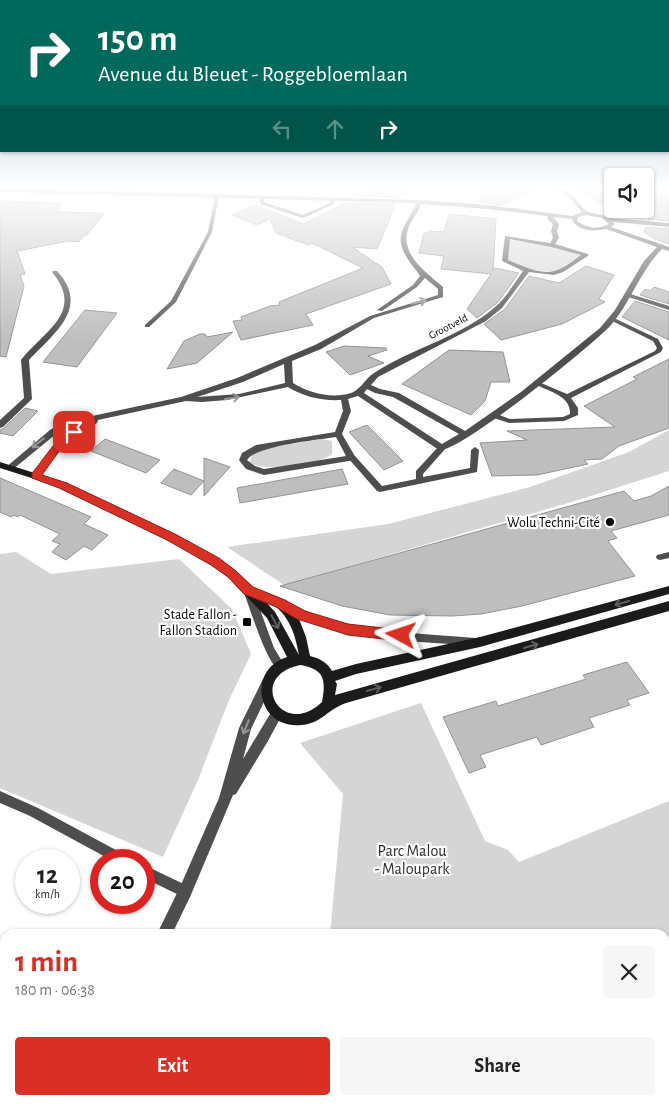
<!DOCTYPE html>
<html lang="en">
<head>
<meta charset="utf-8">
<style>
	:root { --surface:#fff; --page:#f6f6f6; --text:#222; --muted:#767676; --accent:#d93025 }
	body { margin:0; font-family:"Alegreya Sans",sans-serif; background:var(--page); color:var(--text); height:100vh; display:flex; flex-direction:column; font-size:19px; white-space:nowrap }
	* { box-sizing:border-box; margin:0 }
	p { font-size:16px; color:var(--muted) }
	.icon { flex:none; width:28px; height:28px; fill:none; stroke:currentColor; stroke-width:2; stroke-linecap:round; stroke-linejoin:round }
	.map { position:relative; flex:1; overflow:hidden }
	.drawer { position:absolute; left:0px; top:929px; width:670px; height:176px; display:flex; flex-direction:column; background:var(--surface); border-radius:15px 15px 0 0; box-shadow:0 1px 4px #0004 }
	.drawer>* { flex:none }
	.banner { position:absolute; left:0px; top:0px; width:670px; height:152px; box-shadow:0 1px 4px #0004; background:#00695c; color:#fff; overflow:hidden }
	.buttons { position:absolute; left:604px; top:168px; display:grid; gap:10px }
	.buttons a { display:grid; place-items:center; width:50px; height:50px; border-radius:5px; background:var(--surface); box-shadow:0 1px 4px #0004; font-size:25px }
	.speed { position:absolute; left:15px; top:849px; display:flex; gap:10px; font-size:25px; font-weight:700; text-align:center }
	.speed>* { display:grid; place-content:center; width:65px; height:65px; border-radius:50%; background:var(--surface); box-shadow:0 1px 4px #0004; line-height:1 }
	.speed small { font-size:12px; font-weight:400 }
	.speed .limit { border:8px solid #d22; background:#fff; color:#111 }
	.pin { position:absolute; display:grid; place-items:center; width:42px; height:42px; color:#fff; margin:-21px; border-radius:10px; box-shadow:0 2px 8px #0006 }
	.me { position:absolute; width:55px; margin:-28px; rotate:275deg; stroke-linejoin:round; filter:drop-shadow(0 0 4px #0008) }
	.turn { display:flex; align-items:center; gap:18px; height:105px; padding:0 15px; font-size:22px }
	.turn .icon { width:65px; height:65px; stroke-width:2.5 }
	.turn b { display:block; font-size:35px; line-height:42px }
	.lanes { display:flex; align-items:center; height:48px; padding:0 15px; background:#0003; justify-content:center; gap:25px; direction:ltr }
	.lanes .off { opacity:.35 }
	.round { display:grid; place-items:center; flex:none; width:52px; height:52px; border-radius:5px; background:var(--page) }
	.summary { display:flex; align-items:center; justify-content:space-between; height:85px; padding:0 15px }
	h1 { font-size:30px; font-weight:700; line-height:38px; color:var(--accent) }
	.primary-button { display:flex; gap:10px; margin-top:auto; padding:10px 15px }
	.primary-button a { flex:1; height:58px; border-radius:5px; background:var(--accent); color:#fff; font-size:20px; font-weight:700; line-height:58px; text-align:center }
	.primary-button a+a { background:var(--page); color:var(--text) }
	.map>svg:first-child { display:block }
	.green { fill:#d5d5d5 }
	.water { fill:#9c9c9c }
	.building { fill:#bebebe; stroke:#929292 }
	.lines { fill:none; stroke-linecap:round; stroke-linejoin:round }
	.lane { fill:#4e4e4e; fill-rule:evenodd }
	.street { fill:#4e4e4e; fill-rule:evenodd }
	.secondary { fill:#1b1b1b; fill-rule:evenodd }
	.oneway { stroke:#959595 }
	.oneway2 { stroke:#5f5f5f }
	.route { fill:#d93025; stroke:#8d1f18 }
	.poi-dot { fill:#000; stroke:#fff; stroke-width:2 }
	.labels { text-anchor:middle; stroke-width:4.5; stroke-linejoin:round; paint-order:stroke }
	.far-street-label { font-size:11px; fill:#000; stroke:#fff }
	.poi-label { font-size:14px; fill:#000; stroke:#fff; text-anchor:end }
	.near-park-label { font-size:16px; fill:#2c2c2c; stroke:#fff }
</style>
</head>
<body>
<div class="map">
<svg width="669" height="1104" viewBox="0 0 669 1104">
	<rect width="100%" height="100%" fill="#fff"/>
	<!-- green -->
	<g class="green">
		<path d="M509,239L541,243L582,255C556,278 536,274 508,260Z"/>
		<path d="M669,430V471L575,501L330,572L287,587L227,547L388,524L530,487L629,452Z"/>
		<path d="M322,439L332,441V454C321,464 261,473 250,462L252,455L262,449Z"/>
		<path d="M16,552L51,574L179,559L232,609L251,654L229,700L198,780L163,857L0,788V554Z"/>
		<path d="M421,703L485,841L508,850L519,862L669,801V1104H354L352,1100H665V934H330L343,794L300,743Z"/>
	</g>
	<!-- water -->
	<path class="water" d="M409,1100H616L619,1104H408Z"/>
	<!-- building -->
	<g class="building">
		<path d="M376,188H404L399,198L358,196Z"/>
		<path d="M482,188H484L531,192L501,205L479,202Z"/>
		<path d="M577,188H612V209H645V188H648V197L669,188V221L648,219L650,215L612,210Z"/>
		<path d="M0,201L61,203L58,206H61L57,212L104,213L87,235H84L79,242L69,241L17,251L25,274L20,275L24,286L6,357L0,356Z"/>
		<path d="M345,203L396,204L377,249L352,247L374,262L373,265L376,263L382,267L391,284L306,314L313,325L241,340L233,321L242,320L241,317L270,306L280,305L279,302L363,268L312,243L308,245L276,233L270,219L257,225L232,215L254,205L304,224Z"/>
		<path d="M449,214L496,219L493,271L495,268L519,273L498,302L477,318L467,309L491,274L441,269L444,256L419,253L424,233H428L429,231L444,232Z"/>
		<path d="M646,227L669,229V244L655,239L644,232Z"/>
		<path d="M586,266L614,275L599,299L605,302L562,324L501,340L484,324L505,309L529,276L559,283Z"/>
		<path d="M654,287L669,292V304L640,295L645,289L650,291Z"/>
		<path d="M635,301L669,312V340L622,317Z"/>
		<path d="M85,310L117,313L77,367L43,362Z"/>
		<path d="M233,332L197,363L167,369L184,341L200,334H205L207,337Z"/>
		<path d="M344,346L386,348L387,350L368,356L384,363L350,375L326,352Z"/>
		<path d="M449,350L503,352L510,382H491L485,401L471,415L402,384Z"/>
		<path d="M669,359V428L619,446L602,459L584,460L588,464L537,475L492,476L480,443L527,440L507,431L615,427L584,406L637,379L633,377Z"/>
		<path d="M25,408L38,411L13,436L0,433V430L4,428Z"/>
		<path d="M367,425L403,461L384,470L349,432Z"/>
		<path d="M105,439L134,450L160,460L146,473L91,451Z"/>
		<path d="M204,458L230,467L204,496Z"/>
		<path d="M174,469L204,481L191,495L161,483Z"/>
		<path d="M342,469L348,484L240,503L237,488Z"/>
		<path d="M0,478L91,517L84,524L108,535L92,550L84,546L66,560L52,552L60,544L52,541L60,534L20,515L18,517L14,515L11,517L0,512Z"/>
		<path d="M669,486V515L611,531L617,538L608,541L635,576L522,606L481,614L452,616L390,615L342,606L280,586L624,491L634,501L651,496Z"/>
		<path d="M627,662L649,693L627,700L630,705L589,718L594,727L541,745L537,737L480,755L486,767L469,773L443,717L496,701L498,706L586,679L583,675Z"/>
	</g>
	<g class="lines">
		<!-- lane -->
		<g class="lane">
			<path d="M217,195L219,196L212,232L176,302L149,327H145V325L171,301L208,232L215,196Z"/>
			<path d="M262,196L264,197V202L303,215L330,203V198L334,199V204L303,218L260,204V197Z"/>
			<path d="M627,293L669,306V310L625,296L624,295Z"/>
			<path d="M610,318H614L658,339L663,348L661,352L571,398L578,408V415L564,421L509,423L491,417L490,415L494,413L510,419L563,417L570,414C571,396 550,392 537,385V383H541L567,394L655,351L657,348L653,341L610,320Z"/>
			<path d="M442,445L446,448L423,474V477L470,468L471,450L475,447L479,450L477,472L380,492L377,491L348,458L352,455L355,456L382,486L416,479V471L439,446Z"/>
			<path d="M669,552V558L660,560L657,559L656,557L657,555Z"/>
			<path d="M249,589L252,590L254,593L274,648L285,666L284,669L280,671C267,665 250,608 244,593L246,590Z"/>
			<path d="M283,601C299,607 313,615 330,620C377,632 426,634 475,638L478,639L480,642L478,645L475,646C426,642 377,641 330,628C312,623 296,616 280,608L278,605L280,602Z"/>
			<path d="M0,791L38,808L127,856L129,860H111L30,816L0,803Z"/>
			<path d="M144,865L190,887L191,892L190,897L185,898L144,878Z"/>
		</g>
		<!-- street -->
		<g class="street">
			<path d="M0,188L419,200L488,205L572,216L582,212L572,200L555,188C571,187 577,205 587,211C593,215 603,213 610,218L669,223V227L613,222L615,224L611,227L669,247V251L662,249C640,271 631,302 611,325C593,345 458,454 439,450L358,396L348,399L351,411L342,434L356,458L355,460L264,475L246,469L239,460L242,453L256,445L335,432L343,411L341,400C322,401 304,397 288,387L227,400L202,402L186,401L98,420L97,423L66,443L38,478L35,479L31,476L32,474L60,439L86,423L69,426L56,434L12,470H6L5,468L50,430L64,422L181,397L237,378L315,345L370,316L438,295V289L425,278L417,287L382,311L377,310L413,285L420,276C416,269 410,264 406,256C392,234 409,223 416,203L0,192ZM421,204L488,209L547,216L548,220L553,224L551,231L553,238L550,243L505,236L502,261L523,271C515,282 506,298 495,307C461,337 412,348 374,373C364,379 361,391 348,394C329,398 309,393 293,383L292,361L321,349L374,318L443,297V287C426,272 400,255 408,229C411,220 418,213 421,204ZM586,215L602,218L609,224C598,230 586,228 577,221L578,217ZM553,217L572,219C576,231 594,232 606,229L657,247L644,261L615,310L600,328L521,392L465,431L399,393L380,389L371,385L378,377L486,321L502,308L529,272L554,275L563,272L588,256V254L555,244L559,238L557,231L559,224ZM510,239L551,247L581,255C573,261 563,269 554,271C539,275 521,265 508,260ZM284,364L285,383L239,394L197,397L243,382ZM367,389L375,393L393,397L459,434L442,444L364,393ZM336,437L346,456L264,469L255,466L247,460C255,446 318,440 336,437Z"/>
			<path d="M53,271H57C91,308 54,333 29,360L32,399L3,427L0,428V420L24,398L21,360C45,330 85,312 52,272Z"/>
			<path d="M267,678L271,679L273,683L251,729L243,759L273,709L277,707L281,709L283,713L268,741L236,794L233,795L190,897L172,934H157L180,887L219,798L239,728L263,679Z"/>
			<path d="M69,1100H87L85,1104H67Z"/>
		</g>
		<!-- secondary -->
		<path class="secondary" d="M0,462L66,483L174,534L219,559L236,571L252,588L282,599L290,606L299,619L306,637L310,656C319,658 328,663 332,671L356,664L480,637L669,586V594L480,647L356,674L335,681L337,684L335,695L669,601V611L346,703C328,709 321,724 301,725C257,729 246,670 287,657L267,618L228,577L211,565L168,540L60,487L0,468ZM264,600C287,609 295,632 299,655L275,612ZM300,665C325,669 326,680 322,702C283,740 245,677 300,665Z"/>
	</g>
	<!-- one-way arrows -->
	<defs><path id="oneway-shaft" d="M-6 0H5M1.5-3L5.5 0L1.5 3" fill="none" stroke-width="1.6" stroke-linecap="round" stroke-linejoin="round" transform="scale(1.25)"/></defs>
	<g class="oneway">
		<use href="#oneway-shaft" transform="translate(419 302) rotate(-13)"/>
		<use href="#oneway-shaft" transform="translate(232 398) rotate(-10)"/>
		<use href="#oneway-shaft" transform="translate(38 443) rotate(142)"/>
		<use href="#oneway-shaft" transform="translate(246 727) rotate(112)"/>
	</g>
	<g class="oneway2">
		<use href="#oneway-shaft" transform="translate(622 603) rotate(165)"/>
		<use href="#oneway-shaft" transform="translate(275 622) rotate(62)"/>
		<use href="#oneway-shaft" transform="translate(531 646) rotate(-16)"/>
		<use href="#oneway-shaft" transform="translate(374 689) rotate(-15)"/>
	</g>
	<!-- sky -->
	<linearGradient id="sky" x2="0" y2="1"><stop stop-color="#89aaca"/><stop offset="0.55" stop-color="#fff"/><stop offset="1" stop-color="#fff" stop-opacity="0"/></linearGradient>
	<rect width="669" height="342" fill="url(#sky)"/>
	<!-- route -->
	<path class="route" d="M74,429L77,430V434L62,447L42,475L67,483L175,534L219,558L236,571L253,587L285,600L305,611L348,624L401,630L406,631L407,635L406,639L401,641L348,635L297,619L276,607L244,594L228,577L211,565L167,540L59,488L32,478V473C44,460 57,435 74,429Z"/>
	<!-- markers -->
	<g class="poi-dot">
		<circle cx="610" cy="522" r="5"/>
		<rect x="242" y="617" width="10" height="10" rx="2.5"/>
	</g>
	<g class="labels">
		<!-- far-street labels -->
		<g class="far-street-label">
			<text transform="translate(448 326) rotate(-27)" y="4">Grootveld</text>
		</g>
		<!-- poi labels -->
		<g class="poi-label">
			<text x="600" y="527">Wolu Techni-Cité</text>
			<text x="237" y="619">Stade Fallon -<tspan x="237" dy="16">Fallon Stadion</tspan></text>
		</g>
		<!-- near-park labels -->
		<g class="near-park-label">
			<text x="412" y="856">Parc Malou<tspan x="412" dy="18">- Maloupark</tspan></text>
		</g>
	</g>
</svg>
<div class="buttons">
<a><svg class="icon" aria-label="sound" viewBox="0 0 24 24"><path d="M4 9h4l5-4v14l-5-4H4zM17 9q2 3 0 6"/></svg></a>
</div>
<div class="speed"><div>12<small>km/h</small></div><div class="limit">20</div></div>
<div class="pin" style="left:74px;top:432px;background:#d93025"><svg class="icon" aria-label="arrive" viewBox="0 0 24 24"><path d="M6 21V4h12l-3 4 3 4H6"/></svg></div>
<svg class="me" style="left:401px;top:635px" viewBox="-20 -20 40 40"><path d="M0-17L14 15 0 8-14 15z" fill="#d93025" stroke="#fff" stroke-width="4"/></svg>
<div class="banner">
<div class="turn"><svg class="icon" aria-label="right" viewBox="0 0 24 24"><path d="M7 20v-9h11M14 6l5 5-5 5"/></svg><div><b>150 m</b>Avenue du Bleuet - Roggebloemlaan</div></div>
<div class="lanes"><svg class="icon off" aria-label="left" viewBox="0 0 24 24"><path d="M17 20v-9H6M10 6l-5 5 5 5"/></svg><svg class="icon off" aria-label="ahead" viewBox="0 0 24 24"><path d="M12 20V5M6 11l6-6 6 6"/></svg><svg class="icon" aria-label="right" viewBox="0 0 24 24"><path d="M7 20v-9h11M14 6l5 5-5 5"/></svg></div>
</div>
<section class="drawer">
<div class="summary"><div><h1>1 min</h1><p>180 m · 06:38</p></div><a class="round"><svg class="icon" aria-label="close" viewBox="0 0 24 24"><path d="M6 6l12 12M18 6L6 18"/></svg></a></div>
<div class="primary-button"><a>Exit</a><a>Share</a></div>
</section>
</div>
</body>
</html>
